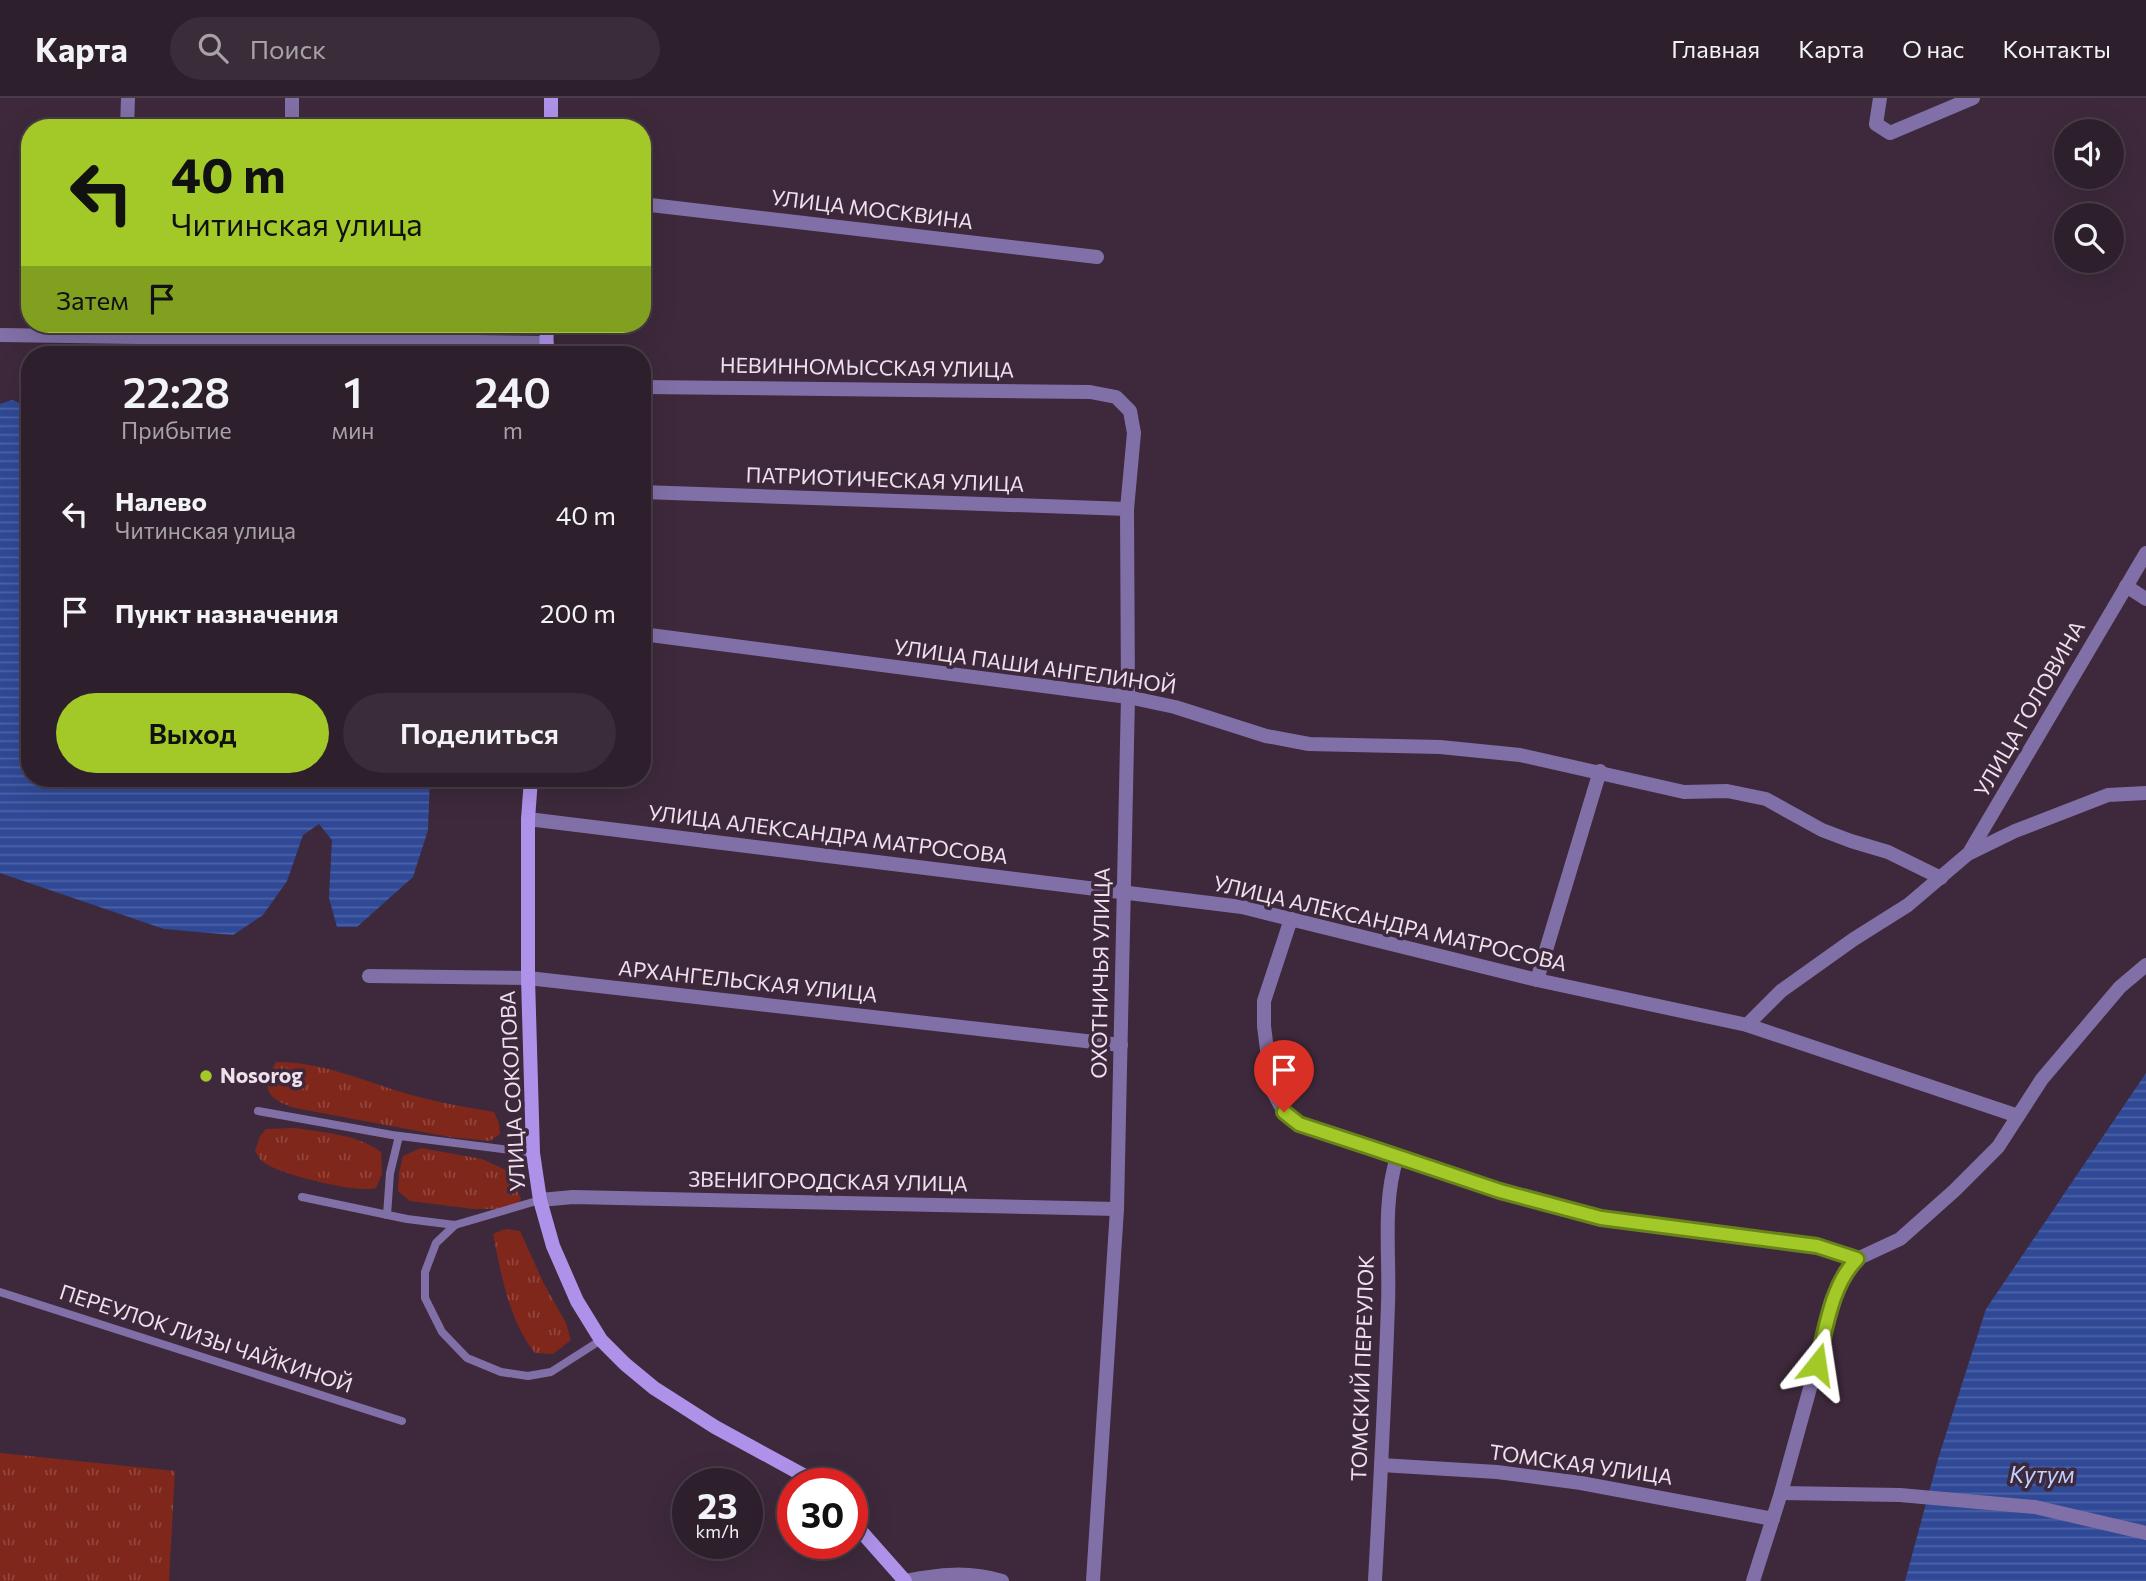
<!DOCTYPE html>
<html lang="ru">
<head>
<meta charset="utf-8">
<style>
	:root { --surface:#2e1f2c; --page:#3a2c38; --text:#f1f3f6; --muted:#a7a2a9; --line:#493d48; --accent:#a2c928 }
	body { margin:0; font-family:Commissioner,sans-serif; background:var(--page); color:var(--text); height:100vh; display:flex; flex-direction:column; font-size:26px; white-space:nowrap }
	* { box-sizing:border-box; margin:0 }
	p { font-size:23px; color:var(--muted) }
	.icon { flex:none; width:38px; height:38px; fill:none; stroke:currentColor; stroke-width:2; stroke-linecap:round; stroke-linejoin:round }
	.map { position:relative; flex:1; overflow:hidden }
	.panel { position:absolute; left:21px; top:248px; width:630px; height:441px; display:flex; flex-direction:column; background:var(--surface); border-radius:28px; box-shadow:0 7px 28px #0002,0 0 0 2px var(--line) }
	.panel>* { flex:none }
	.top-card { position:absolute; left:21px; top:21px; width:630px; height:214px; border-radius:28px; box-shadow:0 7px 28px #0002,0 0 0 2px var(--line); background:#a2c928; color:#111; overflow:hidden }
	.fabs { position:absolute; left:2054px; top:21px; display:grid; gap:14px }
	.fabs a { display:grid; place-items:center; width:70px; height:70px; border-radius:50%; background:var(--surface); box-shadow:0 7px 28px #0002,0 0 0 2px var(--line); font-size:35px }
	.speed { position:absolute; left:672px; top:1370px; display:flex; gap:14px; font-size:35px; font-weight:700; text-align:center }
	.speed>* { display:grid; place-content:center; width:91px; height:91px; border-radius:50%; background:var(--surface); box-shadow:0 7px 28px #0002,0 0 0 2px var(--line); line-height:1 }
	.speed small { font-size:18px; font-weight:400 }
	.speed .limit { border:10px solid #d22; background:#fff; color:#111 }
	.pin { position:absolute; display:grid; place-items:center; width:60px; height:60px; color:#fff; margin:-72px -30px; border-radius:50% 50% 50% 0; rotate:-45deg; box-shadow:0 0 7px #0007 }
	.pin .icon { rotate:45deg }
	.me { position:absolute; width:77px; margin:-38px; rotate:15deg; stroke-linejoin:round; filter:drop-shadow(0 0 5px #0008) }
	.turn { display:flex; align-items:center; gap:24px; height:147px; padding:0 35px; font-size:32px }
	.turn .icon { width:91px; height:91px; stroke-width:2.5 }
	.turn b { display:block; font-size:49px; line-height:60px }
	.then { display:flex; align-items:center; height:66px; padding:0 35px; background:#0003; gap:14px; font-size:26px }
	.eta { display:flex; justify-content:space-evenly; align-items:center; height:119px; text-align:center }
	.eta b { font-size:42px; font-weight:600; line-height:49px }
	.button { display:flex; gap:14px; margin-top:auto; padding:14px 35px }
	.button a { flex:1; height:80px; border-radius:42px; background:var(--accent); color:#111; font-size:28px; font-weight:600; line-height:80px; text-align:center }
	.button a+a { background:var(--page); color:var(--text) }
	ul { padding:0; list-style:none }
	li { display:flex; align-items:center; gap:21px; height:98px; padding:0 35px }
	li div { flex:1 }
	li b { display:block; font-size:26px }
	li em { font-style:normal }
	header { display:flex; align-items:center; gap:42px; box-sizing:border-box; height:98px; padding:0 35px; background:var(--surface); border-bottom:2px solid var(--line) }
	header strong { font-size:33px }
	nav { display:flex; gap:38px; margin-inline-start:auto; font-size:24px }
	.search { width:490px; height:63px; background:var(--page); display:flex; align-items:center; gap:18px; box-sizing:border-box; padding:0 24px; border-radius:38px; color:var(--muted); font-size:26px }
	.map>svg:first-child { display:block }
	.grass { fill:url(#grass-tufts) }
	.water { fill:url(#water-rules) }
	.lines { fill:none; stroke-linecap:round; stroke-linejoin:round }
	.service { stroke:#8170a7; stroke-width:8 }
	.minor { stroke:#8170a7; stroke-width:14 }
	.secondary { stroke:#ae92ea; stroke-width:14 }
	.route-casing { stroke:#69831a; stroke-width:18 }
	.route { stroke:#a2c928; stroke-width:12 }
	.poi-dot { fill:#a2c928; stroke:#3d293b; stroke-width:2.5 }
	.labels { text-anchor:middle; stroke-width:7; stroke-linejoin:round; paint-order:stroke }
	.street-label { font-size:21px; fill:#eee1ec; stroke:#3d293b }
	.poi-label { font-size:21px; font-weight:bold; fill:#eee1ec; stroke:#3d293b; text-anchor:start }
	.water-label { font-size:23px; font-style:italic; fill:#bfd1fd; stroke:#3d293b }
</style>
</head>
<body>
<header>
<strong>Карта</strong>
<div class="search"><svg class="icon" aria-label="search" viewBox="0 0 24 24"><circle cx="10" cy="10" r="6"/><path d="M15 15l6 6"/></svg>Поиск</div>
<nav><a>Главная</a><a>Карта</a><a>О нас</a><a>Контакты</a></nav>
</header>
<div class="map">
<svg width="2146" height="1483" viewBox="0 0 2146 1483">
	<defs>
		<pattern id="grass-tufts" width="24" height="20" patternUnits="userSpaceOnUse" patternTransform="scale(1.75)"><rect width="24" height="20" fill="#80271b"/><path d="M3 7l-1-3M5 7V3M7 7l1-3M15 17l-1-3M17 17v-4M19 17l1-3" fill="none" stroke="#92463c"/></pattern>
		<pattern id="water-rules" width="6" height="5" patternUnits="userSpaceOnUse" patternTransform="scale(1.75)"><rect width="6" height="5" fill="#304996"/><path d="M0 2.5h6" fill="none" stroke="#4e63a5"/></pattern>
	</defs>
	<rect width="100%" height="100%" fill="#3d293b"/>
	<!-- grass -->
	<g class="grass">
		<path d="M276,964C324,964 363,983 408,996C436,1004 465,1009 494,1014L499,1025L500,1036L490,1043L450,1039L295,1010C267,1001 260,991 276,964Z"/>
		<path d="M296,1030C325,1035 357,1036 381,1054L382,1076L376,1090C359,1096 276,1076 262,1063C259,1061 258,1057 255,1053L260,1038L266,1031Z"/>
		<path d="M421,1050L482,1061L508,1073L521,1101L515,1111H474L410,1103L398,1093L399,1075L403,1058Z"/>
		<path d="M505,1131L520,1133L544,1186L566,1225L571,1242L553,1256L535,1255C509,1223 501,1176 493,1136Z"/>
		<path d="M0,1355L175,1373L169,1483H0Z"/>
	</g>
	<!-- water -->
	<g class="water">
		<path d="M12,302L30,309V681H430L428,732L413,779L357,829H337L329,800L332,742L319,726L303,737L287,783L263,817L233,837L164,831L0,775V306Z"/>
		<path d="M2146,975V1483H1905L1938,1361L1986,1211Z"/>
	</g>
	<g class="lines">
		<!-- service -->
		<g class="service">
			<path d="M258,1013L392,1037L533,1055"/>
			<path d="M302,1099L407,1121L455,1127L540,1102"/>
			<path d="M387,1117L390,1075L399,1038"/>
			<path d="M455,1127L436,1145L425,1174V1200L442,1234L467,1260L501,1274L528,1278L551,1274L601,1242"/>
			<path d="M0,1194L402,1323"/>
		</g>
		<!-- minor -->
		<g class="minor">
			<path d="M292,0V30"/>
			<path d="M1880,0L1876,26L1890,35L1973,0"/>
			<path d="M127,30L128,0"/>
			<path d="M642,106L1097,159"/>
			<path d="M294,226V241"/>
			<path d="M0,237L547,245"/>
			<path d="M642,289L1090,294L1116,299L1130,313L1134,335L1127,411L1128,599L1117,1111L1093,1483"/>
			<path d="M642,394L1127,411"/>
			<path d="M2126,488L2146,501"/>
			<path d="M642,536L1128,599L1175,609L1266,638L1309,646L1440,649L1520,657L1684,694L1727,693L1766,701L1822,732L1851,743L1888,754L1941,780"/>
			<path d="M528,721L1242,809L1537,882L1747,927L2018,1018"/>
			<path d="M1970,755L2015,733L2108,697L2146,695"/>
			<path d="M1291,821L1264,903V928L1272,992L1284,1014L1299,1025L1500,1093L1601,1120L1817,1148L1857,1161"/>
			<path d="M369,878L528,880L1121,947"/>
			<path d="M1537,882L1600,673"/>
			<path d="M1747,927L1781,893L1854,841L1908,807L1969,755L2146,455"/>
			<path d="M540,1102L573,1099L1117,1111"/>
			<path d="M1381,1367L1497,1374L1581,1385L1773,1421"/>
			<path d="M1781,1395L1900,1397L2035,1409L2146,1435"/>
			<path d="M905,1483C939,1476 969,1473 1002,1483"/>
			<path d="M1375,1483C1380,1391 1385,1299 1388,1206C1390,1157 1382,1107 1397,1059"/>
			<path d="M1753,1483L1781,1395L1838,1189L1846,1172L1857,1161L1900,1141L1955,1092L1998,1049L2042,981L2120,889L2146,867"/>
		</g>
		<!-- secondary -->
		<g class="secondary">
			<path d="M551,30V0"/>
			<path d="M546,257L547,226"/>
			<path d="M531,681L528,721V880L533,1055L540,1102L553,1148L577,1203L601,1242L625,1266L654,1290L715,1329L803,1377L812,1386"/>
			<path d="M852,1423L905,1483"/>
		</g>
	</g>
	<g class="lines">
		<defs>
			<path id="route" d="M1284,1014L1299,1026L1372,1050L1500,1093L1601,1120L1817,1148L1857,1161C1831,1187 1826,1231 1817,1266"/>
		</defs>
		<!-- route casing -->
		<use href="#route" class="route-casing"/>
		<!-- route -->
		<use href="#route" class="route"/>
	</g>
	<!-- markers -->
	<circle class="poi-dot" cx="206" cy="978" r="7"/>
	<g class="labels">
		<!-- street labels -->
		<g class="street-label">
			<text transform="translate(872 112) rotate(7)" y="7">УЛИЦА МОСКВИНА</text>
			<text transform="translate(867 270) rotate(1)" y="7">НЕВИННОМЫССКАЯ УЛИЦА</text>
			<text transform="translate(885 382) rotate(2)" y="7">ПАТРИОТИЧЕСКАЯ УЛИЦА</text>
			<text transform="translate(1035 569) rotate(8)" y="7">УЛИЦА ПАШИ АНГЕЛИНОЙ</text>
			<text transform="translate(2030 611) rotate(-60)" y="7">УЛИЦА ГОЛОВИНА</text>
			<text transform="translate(828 737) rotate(7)" y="7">УЛИЦА АЛЕКСАНДРА МАТРОСОВА</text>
			<text transform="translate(1390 826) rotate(13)" y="7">УЛИЦА АЛЕКСАНДРА МАТРОСОВА</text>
			<text transform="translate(1101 875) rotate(-89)" y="7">ОХОТНИЧЬЯ УЛИЦА</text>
			<text transform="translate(748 884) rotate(6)" y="7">АРХАНГЕЛЬСКАЯ УЛИЦА</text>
			<text transform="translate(513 993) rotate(-93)" y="7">УЛИЦА СОКОЛОВА</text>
			<text transform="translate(828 1084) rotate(1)" y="7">ЗВЕНИГОРОДСКАЯ УЛИЦА</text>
			<text transform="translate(206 1241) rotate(18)" y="7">ПЕРЕУЛОК ЛИЗЫ ЧАЙКИНОЙ</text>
			<text transform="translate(1363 1270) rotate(-88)" y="7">ТОМСКИЙ ПЕРЕУЛОК</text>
			<text transform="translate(1581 1367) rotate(8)" y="7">ТОМСКАЯ УЛИЦА</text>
		</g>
		<!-- poi labels -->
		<g class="poi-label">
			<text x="220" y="985">Nosorog</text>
		</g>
		<!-- water labels -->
		<g class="water-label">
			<text x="2042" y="1385">Кутум</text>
		</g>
	</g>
</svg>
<div class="fabs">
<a><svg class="icon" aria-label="sound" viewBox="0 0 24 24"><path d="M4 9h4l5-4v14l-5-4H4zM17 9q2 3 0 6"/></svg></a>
<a><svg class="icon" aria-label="search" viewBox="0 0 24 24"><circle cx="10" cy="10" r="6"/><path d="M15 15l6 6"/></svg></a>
</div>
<div class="speed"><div>23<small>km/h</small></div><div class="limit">30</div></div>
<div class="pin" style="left:1284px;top:1014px;background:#d93025"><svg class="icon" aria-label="arrive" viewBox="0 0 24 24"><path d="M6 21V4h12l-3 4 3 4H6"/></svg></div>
<svg class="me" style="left:1817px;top:1266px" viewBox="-20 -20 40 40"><path d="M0-17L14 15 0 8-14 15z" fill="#a2c928" stroke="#fff" stroke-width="4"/></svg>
<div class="top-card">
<div class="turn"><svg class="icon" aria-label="left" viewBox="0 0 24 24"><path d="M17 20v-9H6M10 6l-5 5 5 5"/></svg><div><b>40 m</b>Читинская улица</div></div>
<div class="then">Затем<svg class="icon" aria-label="arrive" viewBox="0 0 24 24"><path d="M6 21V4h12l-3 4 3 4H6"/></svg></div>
</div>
<section class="panel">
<div class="eta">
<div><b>22:28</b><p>Прибытие</p></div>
<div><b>1</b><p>мин</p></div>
<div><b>240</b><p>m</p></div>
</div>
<ul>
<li><svg class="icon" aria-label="left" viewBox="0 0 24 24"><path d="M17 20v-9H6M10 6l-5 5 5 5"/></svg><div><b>Налево</b><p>Читинская улица</p></div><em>40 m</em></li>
<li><svg class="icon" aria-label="arrive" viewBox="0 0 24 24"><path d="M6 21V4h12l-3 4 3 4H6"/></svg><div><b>Пункт назначения</b></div><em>200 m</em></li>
</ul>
<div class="button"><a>Выход</a><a>Поделиться</a></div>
</section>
</div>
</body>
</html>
